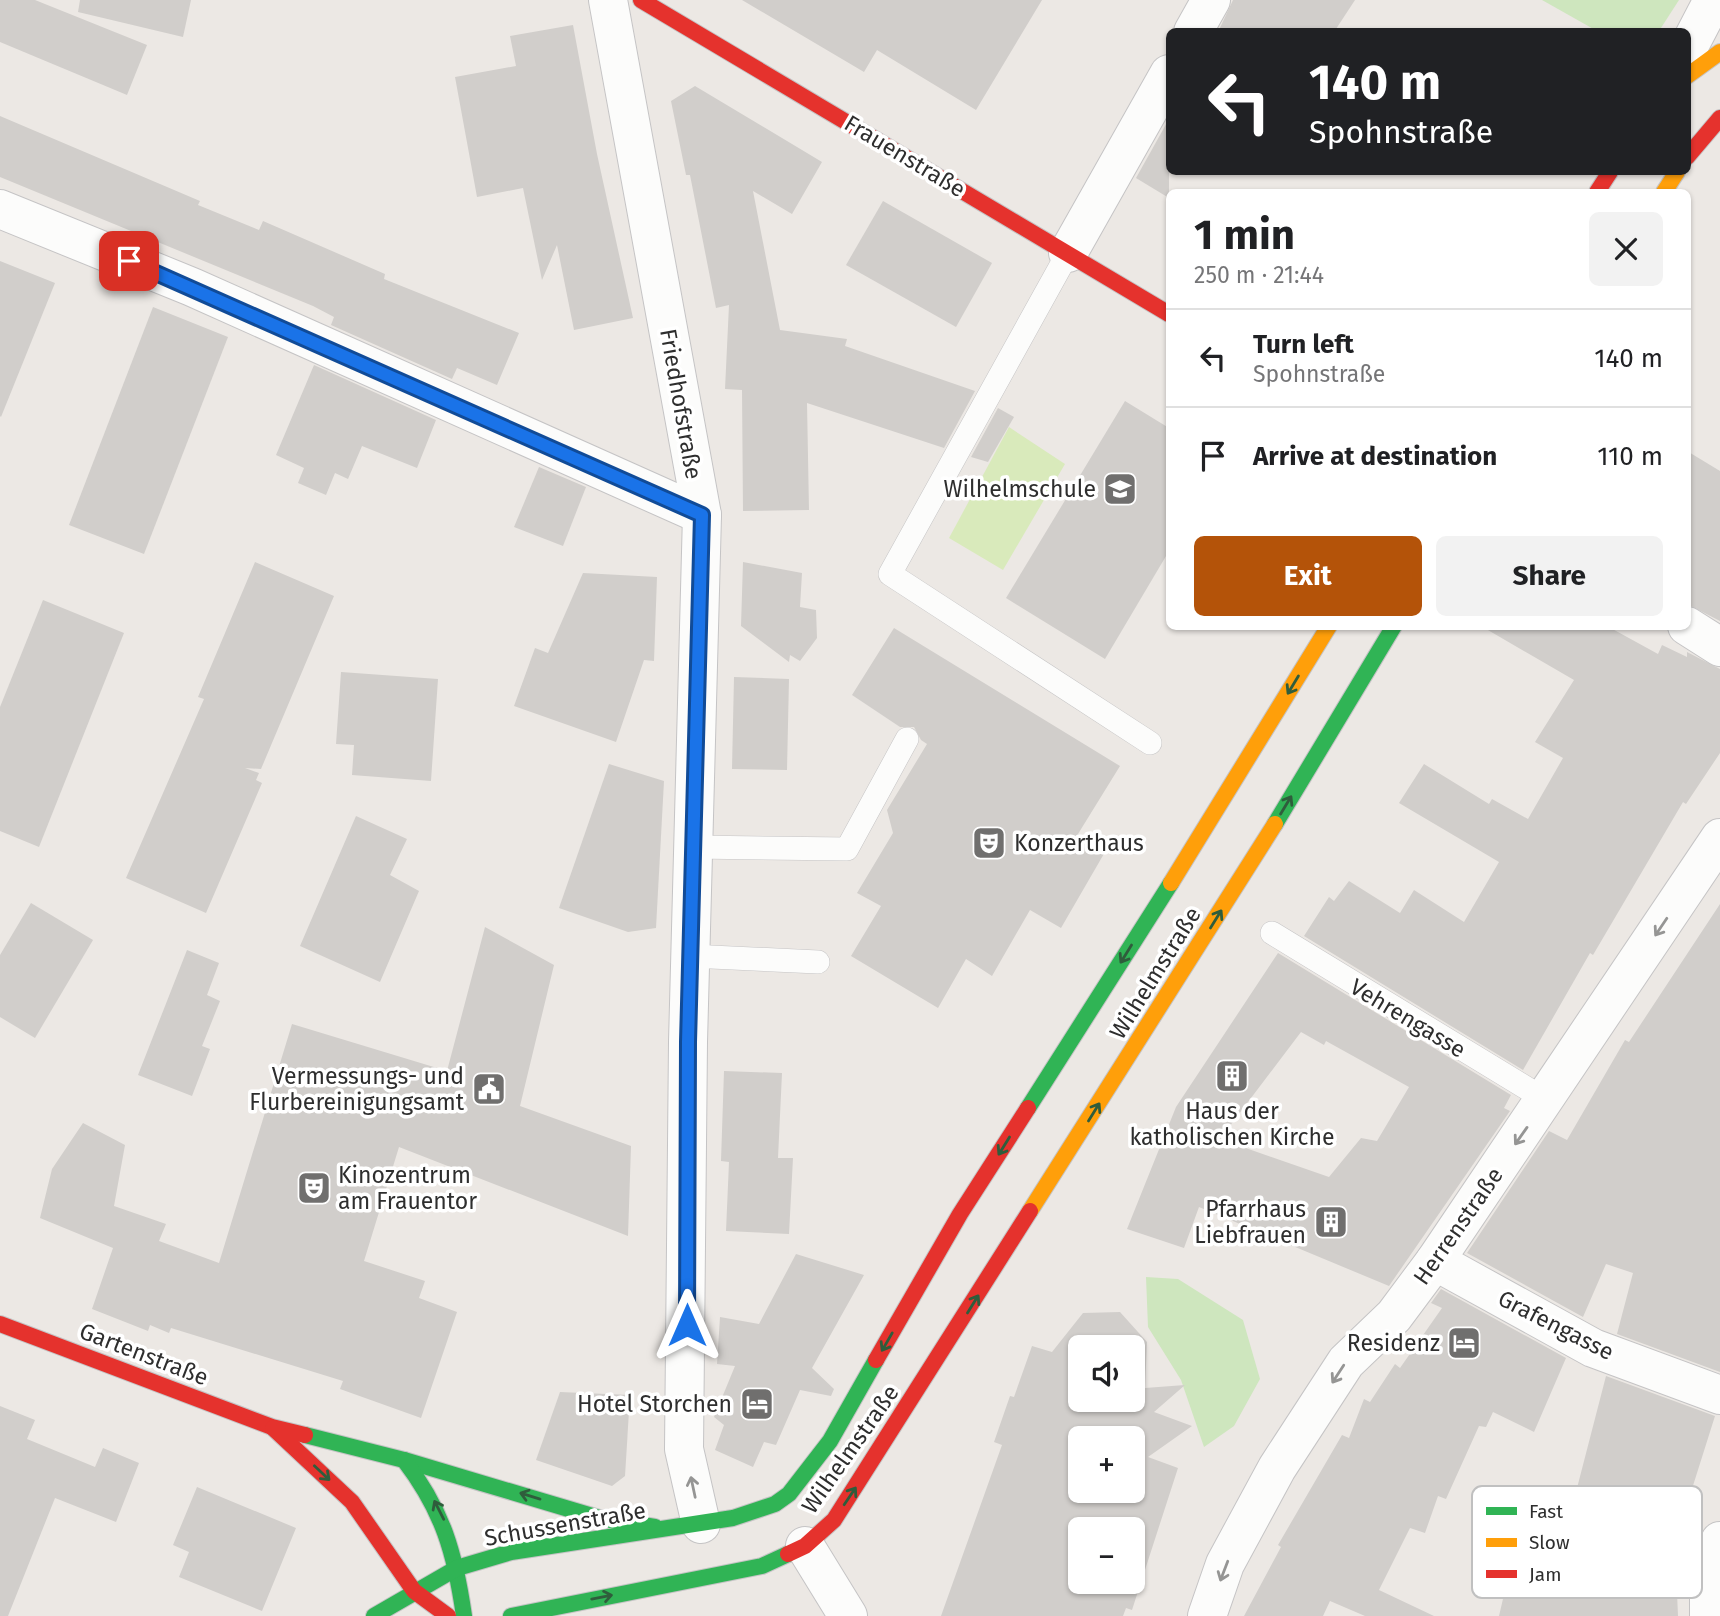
<!DOCTYPE html>
<html lang="en">
<head>
<meta charset="utf-8">
<style>
	:root { --surface:#fff; --page:#f2f2f2; --text:#202124; --muted:#757577; --line:#e0e0e0; --accent:#b45309 }
	body { margin:0; font-family:"Fira Sans",sans-serif; background:var(--page); color:var(--text); height:100vh; display:flex; flex-direction:column; font-size:26px; white-space:nowrap }
	* { box-sizing:border-box; margin:0 }
	p { font-size:23px; color:var(--muted) }
	.icon { flex:none; width:38px; height:38px; fill:none; stroke:currentColor; stroke-width:2; stroke-linecap:round; stroke-linejoin:round }
	.map { position:relative; flex:1; overflow:hidden }
	.side { position:absolute; left:1166px; top:189px; width:525px; height:441px; display:flex; flex-direction:column; background:var(--surface); border-radius:10px; box-shadow:0 2px 5px #0004 }
	.side>* { flex:none }
	.top-card { position:absolute; left:1166px; top:28px; width:525px; height:147px; border-radius:10px; box-shadow:0 2px 5px #0004; background:#202124; color:#fff; overflow:hidden }
	.fabs { position:absolute; left:1068px; top:1335px; display:grid; gap:14px }
	.fabs a { display:grid; place-items:center; width:77px; height:77px; border-radius:10px; background:var(--surface); box-shadow:0 2px 5px #0004; font-size:35px }
	.pin { position:absolute; display:grid; place-items:center; width:60px; height:60px; color:#fff; margin:-30px; border-radius:14px; box-shadow:0 4px 10px #0006 }
	.me { position:absolute; width:77px; margin:-38px; rotate:0deg; stroke-linejoin:round; filter:drop-shadow(0 0 5px #0008) }
	.turn { display:flex; align-items:center; gap:24px; height:147px; padding:0 28px; font-size:32px }
	.turn .icon { width:91px; height:91px; stroke-width:2.5 }
	.turn b { display:block; font-size:49px; line-height:60px }
	.round { display:grid; place-items:center; flex:none; width:74px; height:74px; border-radius:10px; background:var(--page) }
	.summary { display:flex; align-items:center; justify-content:space-between; height:119px; padding:0 28px }
	h1 { font-size:42px; font-weight:700; line-height:52px }
	.action { display:flex; gap:14px; margin-top:auto; padding:14px 28px }
	.action a { flex:1; height:80px; border-radius:10px; background:var(--accent); color:#fff; font-size:28px; font-weight:700; line-height:80px; text-align:center }
	.action a+a { background:var(--page); color:var(--text) }
	ul { padding:0; list-style:none }
	li { display:flex; align-items:center; gap:21px; height:98px; padding:0 28px; border-top:2px solid var(--line) }
	li div { flex:1 }
	li b { display:block; font-size:26px }
	li em { font-style:normal }
	.map>svg:first-child { display:block }
	.green { fill:#cee6be }
	.pitch { fill:#d9eabb }
	.building { fill:#d1cecb; fill-rule:evenodd }
	.lines { fill:none; stroke-linecap:round; stroke-linejoin:round }
	.lane-casing { stroke:#c5c4c5; stroke-width:24 }
	.street-casing { stroke:#c5c4c5; stroke-width:40 }
	.fast-casing { stroke:#c5c4c5; stroke-width:18 }
	.slow-casing { stroke:#c5c4c5; stroke-width:18 }
	.jam-casing { stroke:#c5c4c5; stroke-width:18 }
	.lane { stroke:#fcfcfb; stroke-width:23 }
	.street { stroke:#fcfcfb; stroke-width:38 }
	.fast { stroke:#30b455; stroke-width:16 }
	.slow { stroke:#ff9f0a; stroke-width:16 }
	.jam { stroke:#e5322d; stroke-width:16 }
	.oneway { stroke:#2f5d3c }
	.oneway2 { stroke:#959594 }
	.route-casing { stroke:#114b97; stroke-width:18 }
	.route { stroke:#1a73e8; stroke-width:12 }
	.labels { text-anchor:middle; stroke-width:7; stroke-linejoin:round; paint-order:stroke }
	.street-label { font-size:23px; fill:#2e2e2e; stroke:#fff }
	.poi-label { font-size:23px; fill:#2e2e2e; stroke:#fff; text-anchor:end }
	.key { fill:#fff; stroke:#c0c0c0; stroke-width:2 }
	.key-label { font-size:19px; fill:#2e2e2e }
</style>
</head>
<body>
<div class="map">
<svg width="1720" height="1616" viewBox="0 0 1720 1616">
	<rect width="100%" height="100%" fill="#ece8e4"/>
	<!-- green -->
	<g class="green">
		<path d="M1542,0H1679L1659,31H1597Z"/>
		<path d="M1146,1277L1178,1279L1243,1320L1260,1379L1234,1426L1204,1447L1181,1380L1148,1327Z"/>
	</g>
	<!-- pitch -->
	<path class="pitch" d="M1009,427L1065,464L1003,570L949,538Z"/>
	<!-- building -->
	<g class="building">
		<path d="M0,0H35L147,45L127,95L0,42Z"/>
		<path d="M80,0H191L183,37L78,12Z"/>
		<path d="M742,0H1042L976,110L877,50L864,72Z"/>
		<path d="M1233,0H1355L1334,32H1218Z"/>
		<path d="M573,25L597,154L633,318L574,330L557,245L542,280L523,188L477,197L455,77L516,66L510,36Z"/>
		<path d="M695,86L822,162L792,214L753,191L780,330L847,339L845,346L975,391L944,448L807,403L809,510L743,511L742,390L725,389L729,305L716,308L690,175H686L671,101Z"/>
		<path d="M0,116L200,201L198,205L259,230L263,221L385,274L384,279L519,333L497,385L457,368L452,379L331,325L334,317L313,306L0,177Z"/>
		<path d="M1169,119V198L1136,178Z"/>
		<path d="M883,201L992,263L956,327L846,265Z"/>
		<path d="M0,261L55,283L1,417L0,416Z"/>
		<path d="M153,307L228,337L144,554L69,525Z"/>
		<path d="M314,365L436,420L417,468L362,446L348,479L335,473L326,495L298,483L304,468L276,455Z"/>
		<path d="M1125,401L1169,428V551L1105,659L1006,598Z"/>
		<path d="M998,408L1014,417L988,462L971,457Z"/>
		<path d="M1687,451L1720,471V621L1687,604Z"/>
		<path d="M539,467L586,487L563,546L514,527Z"/>
		<path d="M255,562L334,596L261,769L245,768L259,773L256,780L262,783L206,913L126,878L204,699L198,697Z"/>
		<path d="M743,562L802,573L800,607L816,610L817,638L800,661L790,655L789,662L741,626Z"/>
		<path d="M583,573L657,577L654,661L644,660L616,742L514,706L535,648L548,653Z"/>
		<path d="M43,600L124,633L39,847L0,831V707Z"/>
		<path d="M1481,626H1607L1658,654L1662,645L1687,657V652L1720,669V753L1686,804L1683,802L1593,955L1590,953L1523,1070L1304,936L1329,897L1334,901L1349,881L1400,913L1414,890L1464,922L1499,862L1399,803L1424,764L1489,804L1492,799L1528,819L1563,758L1535,742L1574,680Z"/>
		<path d="M894,628L1120,766L1078,834L1105,852L1061,928L1030,910L992,976L966,959L938,1008L851,956L881,906L857,893L893,833L887,810L927,744L921,740L914,727H900L852,695Z"/>
		<path d="M341,672L438,679L431,781L352,775L354,745L336,744Z"/>
		<path d="M734,677L789,679L787,770L732,769Z"/>
		<path d="M609,764L664,781L656,928L628,932L559,908Z"/>
		<path d="M356,816L407,839L390,875L419,891L380,982L300,946Z"/>
		<path d="M31,903L93,940L35,1038L0,1017V955Z"/>
		<path d="M1720,904V1372L1617,1334L1633,1273L1606,1264L1583,1317L1467,1253L1549,1131L1567,1140L1625,1040L1629,1042Z"/>
		<path d="M485,927L554,965L520,1106L631,1146L628,1236L399,1147L364,1261L425,1281L419,1298L457,1312L421,1418L340,1389L343,1381L171,1328L169,1333L150,1325L148,1331L92,1309L113,1248L40,1218L52,1169L83,1123L125,1145L114,1206L166,1224L159,1241L219,1263L292,1024L447,1071Z"/>
		<path d="M187,950L219,963L207,995L220,1001L202,1046L210,1049L192,1096L138,1075Z"/>
		<path d="M1278,953L1511,1095L1504,1108L1510,1111L1389,1286L1199,1207L1184,1248L1127,1229L1176,1107ZM1301,1032L1324,1045L1326,1041L1409,1087L1377,1141L1361,1138L1329,1177L1220,1139Z"/>
		<path d="M724,1071L782,1073L778,1158H793L789,1234L726,1231L729,1162L721,1161Z"/>
		<path d="M796,1254L864,1275L812,1368L834,1389L831,1396L800,1390L776,1445L764,1442L753,1467L715,1450L724,1425L714,1417L735,1366L717,1364L720,1317L759,1324Z"/>
		<path d="M1441,1289L1566,1358L1534,1432L1493,1412L1486,1427L1479,1426L1446,1499L1438,1496L1425,1533L1410,1528L1379,1590L1434,1616H1365L1330,1601L1323,1616H1244L1281,1547L1278,1545L1342,1435L1349,1438L1364,1399L1370,1402L1395,1364L1400,1368L1442,1308L1431,1303Z"/>
		<path d="M1120,1312L1147,1342L1145,1388L1185,1385L1154,1412L1192,1426L1148,1457L1178,1468L1132,1610L1126,1608L1123,1616H941L1002,1445L994,1442L1010,1396L1014,1397L1032,1346L1052,1352L1083,1313ZM1080,1348H1132V1400H1080ZM1080,1438H1132V1491H1080ZM1080,1530H1132V1582H1080Z"/>
		<path d="M1606,1376L1715,1416L1685,1511L1676,1569L1678,1616H1499L1513,1556L1542,1563L1548,1517L1569,1519Z"/>
		<path d="M560,1392L630,1395L625,1476L612,1486L536,1460Z"/>
		<path d="M0,1406L35,1420L27,1439L95,1467L103,1448L139,1463L116,1522L55,1498L8,1616H0Z"/>
		<path d="M197,1487L296,1528L262,1611L179,1577L189,1552L173,1545Z"/>
	</g>
	<g class="lines">
		<defs>
			<g id="lane">
				<path d="M1068,253L890,574L1150,743"/>
				<path d="M693,847L847,849L907,739"/>
				<path d="M1272,933L1546,1100"/>
				<path d="M690,956L818,962"/>
			</g>
			<g id="street">
				<path d="M608,0L702,515L688,1042L684,1449L701,1524"/>
				<path d="M1193,32L1211,0"/>
				<path d="M1687,50L1713,0"/>
				<path d="M0,209L192,287L702,515"/>
				<path d="M1068,253L1169,74"/>
				<path d="M1687,626L1720,647"/>
				<path d="M1435,1261L1593,1348L1720,1395"/>
				<path d="M805,1546L848,1616"/>
				<path d="M1207,1616L1225,1564L1277,1468L1346,1362L1394,1316L1435,1261L1720,838"/>
				<path d="M1709,1616V1594L1720,1541"/>
			</g>
			<g id="fast">
				<path d="M1275,824L1394,626"/>
				<path d="M1028,1108L1171,883"/>
				<path d="M305,1435L404,1460L599,1518L655,1527"/>
				<path d="M404,1460C443,1511 455,1553 464,1616"/>
				<path d="M374,1616L457,1568L511,1552L733,1518L775,1504L789,1494L830,1441L876,1360"/>
				<path d="M511,1616L762,1566L788,1554"/>
			</g>
			<g id="slow">
				<path d="M1687,76L1720,52"/>
				<path d="M1664,192L1677,172"/>
				<path d="M1171,883L1329,626"/>
				<path d="M1030,1211L1275,824"/>
			</g>
			<g id="jam">
				<path d="M641,0L1169,314"/>
				<path d="M1687,157L1720,118"/>
				<path d="M1597,192L1610,172"/>
				<path d="M0,1324L272,1427L305,1435"/>
				<path d="M876,1360L960,1214L1028,1108"/>
				<path d="M273,1428L352,1502L414,1591L448,1616"/>
				<path d="M788,1554L805,1546L834,1520L1030,1211"/>
			</g>
		</defs>
		<!-- lane casing -->
		<use href="#lane" class="lane-casing"/>
		<!-- street casing -->
		<use href="#street" class="street-casing"/>
		<!-- fast casing -->
		<use href="#fast" class="fast-casing"/>
		<!-- slow casing -->
		<use href="#slow" class="slow-casing"/>
		<!-- jam casing -->
		<use href="#jam" class="jam-casing"/>
		<!-- lane -->
		<use href="#lane" class="lane"/>
		<!-- street -->
		<use href="#street" class="street"/>
		<!-- fast -->
		<use href="#fast" class="fast"/>
		<!-- slow -->
		<use href="#slow" class="slow"/>
		<!-- jam -->
		<use href="#jam" class="jam"/>
	</g>
	<!-- one-way arrows -->
	<defs><path id="oneway-shaft" d="M-6 0H5M1.5-3L5.5 0L1.5 3" fill="none" stroke-width="1.6" stroke-linecap="round" stroke-linejoin="round" transform="scale(1.75)"/></defs>
	<g class="oneway">
		<use href="#oneway-shaft" transform="translate(1293 685) rotate(121)"/>
		<use href="#oneway-shaft" transform="translate(1286 805) rotate(-59)"/>
		<use href="#oneway-shaft" transform="translate(1216 919) rotate(-58)"/>
		<use href="#oneway-shaft" transform="translate(1126 954) rotate(122)"/>
		<use href="#oneway-shaft" transform="translate(1094 1112) rotate(-58)"/>
		<use href="#oneway-shaft" transform="translate(1004 1146) rotate(122)"/>
		<use href="#oneway-shaft" transform="translate(973 1304) rotate(-58)"/>
		<use href="#oneway-shaft" transform="translate(887 1342) rotate(120)"/>
		<use href="#oneway-shaft" transform="translate(322 1473) rotate(43)"/>
		<use href="#oneway-shaft" transform="translate(530 1496) rotate(-163)"/>
		<use href="#oneway-shaft" transform="translate(850 1496) rotate(-56)"/>
		<use href="#oneway-shaft" transform="translate(439 1510) rotate(-117)"/>
		<use href="#oneway-shaft" transform="translate(602 1597) rotate(-11)"/>
	</g>
	<g class="oneway2">
		<use href="#oneway-shaft" transform="translate(1661 927) rotate(124)"/>
		<use href="#oneway-shaft" transform="translate(1521 1136) rotate(125)"/>
		<use href="#oneway-shaft" transform="translate(1338 1374) rotate(123)"/>
		<use href="#oneway-shaft" transform="translate(693 1487) rotate(-102)"/>
		<use href="#oneway-shaft" transform="translate(1224 1571) rotate(111)"/>
	</g>
	<g class="lines">
		<defs>
			<path id="route" d="M129,261L702,515L688,1042L687,1325"/>
		</defs>
		<!-- route casing -->
		<use href="#route" class="route-casing"/>
		<!-- route -->
		<use href="#route" class="route"/>
	</g>
	<!-- icons -->
	<defs>
		<symbol id="school-square" viewBox="-11 -11 22 22"><rect x="-9" y="-9" width="18" height="18" rx="4" fill="#706f6e" stroke="#fff"/><path d="M0-5L7-2L0 1L-7-2ZM-4 1L0 2.5L4 1V4Q0 6-4 4Z" fill="#fff"/></symbol>
		<symbol id="theatre-square" viewBox="-11 -11 22 22"><rect x="-9" y="-9" width="18" height="18" rx="4" fill="#706f6e" stroke="#fff"/><path d="M-5-5.5Q0-4 5-5.5V0Q5 5 0 6Q-5 5-5 0ZM-3.3-2.5H-1v1.5H-3.3ZM1-2.5H3.3v1.5H1ZM-2.8 1Q0 5.5 2.8 1Z" fill="#fff"/></symbol>
		<symbol id="building-square" viewBox="-11 -11 22 22"><rect x="-9" y="-9" width="18" height="18" rx="4" fill="#706f6e" stroke="#fff"/><path d="M-4-6H4V6H1V3H-1V6H-4ZM-2.5-4.3h1.7v1.8h-1.7ZM.8-4.3h1.7v1.8H.8ZM-2.5-1h1.7V.8h-1.7ZM.8-1h1.7V.8H.8Z" fill="#fff"/></symbol>
		<symbol id="civic-square" viewBox="-11 -11 22 22"><rect x="-9" y="-9" width="18" height="18" rx="4" fill="#706f6e" stroke="#fff"/><path d="M-.6-6.5H3V-4.5H.6V-3L4-1V1h2V6H-6V1h2V-1L-.6-3ZM-1.2 2.5V6h2.4V2.5Z" fill="#fff"/></symbol>
		<symbol id="hotel-square" viewBox="-11 -11 22 22"><rect x="-9" y="-9" width="18" height="18" rx="4" fill="#706f6e" stroke="#fff"/><path d="M-6-4.5h1.5V1H6V5H4.5V3h-9V5H-6ZM-4 0a1.8 1.8 0 1 1 3.6 0ZM.5 0V-2.5h3Q6-2.5 6 0Z" fill="#fff"/></symbol>
	</defs>
	<g fill-rule="evenodd">
		<use href="#school-square" x="1101" y="470" width="38" height="38"/>
		<use href="#theatre-square" x="970" y="824" width="38" height="38"/>
		<use href="#building-square" x="1213" y="1057" width="38" height="38"/>
		<use href="#civic-square" x="470" y="1070" width="38" height="38"/>
		<use href="#theatre-square" x="295" y="1169" width="38" height="38"/>
		<use href="#building-square" x="1312" y="1203" width="38" height="38"/>
		<use href="#hotel-square" x="1445" y="1324" width="38" height="38"/>
		<use href="#hotel-square" x="738" y="1385" width="38" height="38"/>
	</g>
	<g class="labels">
		<!-- street labels -->
		<g class="street-label">
			<text transform="translate(905 156) rotate(31)" y="8">Frauenstraße</text>
			<text transform="translate(681 404) rotate(80)" y="8">Friedhofstraße</text>
			<text transform="translate(1155 973) rotate(-58)" y="8">Wilhelmstraße</text>
			<text transform="translate(1408 1018) rotate(31)" y="8">Vehrengasse</text>
			<text transform="translate(1458 1226) rotate(-55)" y="8">Herrenstraße</text>
			<text transform="translate(1556 1325) rotate(27)" y="8">Grafengasse</text>
			<text transform="translate(144 1354) rotate(21)" y="8">Gartenstraße</text>
			<text transform="translate(850 1449) rotate(-55)" y="8">Wilhelmstraße</text>
			<text transform="translate(565 1524) rotate(-10)" y="8">Schussenstraße</text>
		</g>
		<!-- poi labels -->
		<g class="poi-label">
			<text x="1096" y="497">Wilhelmschule</text>
			<text x="1014" y="851" text-anchor="start">Konzerthaus</text>
			<text x="464" y="1084">Vermessungs- und<tspan x="464" dy="26">Flurbereinigungsamt</tspan></text>
			<text x="1232" y="1119" text-anchor="middle">Haus der<tspan x="1232" dy="26">katholischen Kirche</tspan></text>
			<text x="338" y="1183" text-anchor="start">Kinozentrum<tspan x="338" dy="26">am Frauentor</tspan></text>
			<text x="1306" y="1217">Pfarrhaus<tspan x="1306" dy="26">Liebfrauen</tspan></text>
			<text x="1440" y="1351">Residenz</text>
			<text x="732" y="1412">Hotel Storchen</text>
		</g>
	</g>
	<!-- legend -->
	<rect x="1472" y="1486" width="230" height="112" rx="10" class="key"/>
	<rect x="1486" y="1507" width="31" height="8" fill="#30b455"/>
	<rect x="1486" y="1538" width="31" height="9" fill="#ff9f0a"/>
	<rect x="1486" y="1570" width="31" height="8" fill="#e5322d"/>
	<g class="key-label">
		<text x="1529" y="1518">Fast</text>
		<text x="1529" y="1549">Slow</text>
		<text x="1529" y="1581">Jam</text>
	</g>
</svg>
<div class="fabs">
<a><svg class="icon" aria-label="sound" viewBox="0 0 24 24"><path d="M4 9h4l5-4v14l-5-4H4zM17 9q2 3 0 6"/></svg></a>
<a>+</a>
<a>−</a>
</div>
<div class="pin" style="left:129px;top:261px;background:#d93025"><svg class="icon" aria-label="arrive" viewBox="0 0 24 24"><path d="M6 21V4h12l-3 4 3 4H6"/></svg></div>
<svg class="me" style="left:687px;top:1325px" viewBox="-20 -20 40 40"><path d="M0-17L14 15 0 8-14 15z" fill="#1a73e8" stroke="#fff" stroke-width="4"/></svg>
<div class="top-card">
<div class="turn"><svg class="icon" aria-label="left" viewBox="0 0 24 24"><path d="M17 20v-9H6M10 6l-5 5 5 5"/></svg><div><b>140 m</b>Spohnstraße</div></div>
</div>
<section class="side">
<div class="summary"><div><h1>1 min</h1><p>250 m · 21:44</p></div><a class="round"><svg class="icon" aria-label="close" viewBox="0 0 24 24"><path d="M6 6l12 12M18 6L6 18"/></svg></a></div>
<ul>
<li><svg class="icon" aria-label="left" viewBox="0 0 24 24"><path d="M17 20v-9H6M10 6l-5 5 5 5"/></svg><div><b>Turn left</b><p>Spohnstraße</p></div><em>140 m</em></li>
<li><svg class="icon" aria-label="arrive" viewBox="0 0 24 24"><path d="M6 21V4h12l-3 4 3 4H6"/></svg><div><b>Arrive at destination</b></div><em>110 m</em></li>
</ul>
<div class="action"><a>Exit</a><a>Share</a></div>
</section>
</div>
</body>
</html>
